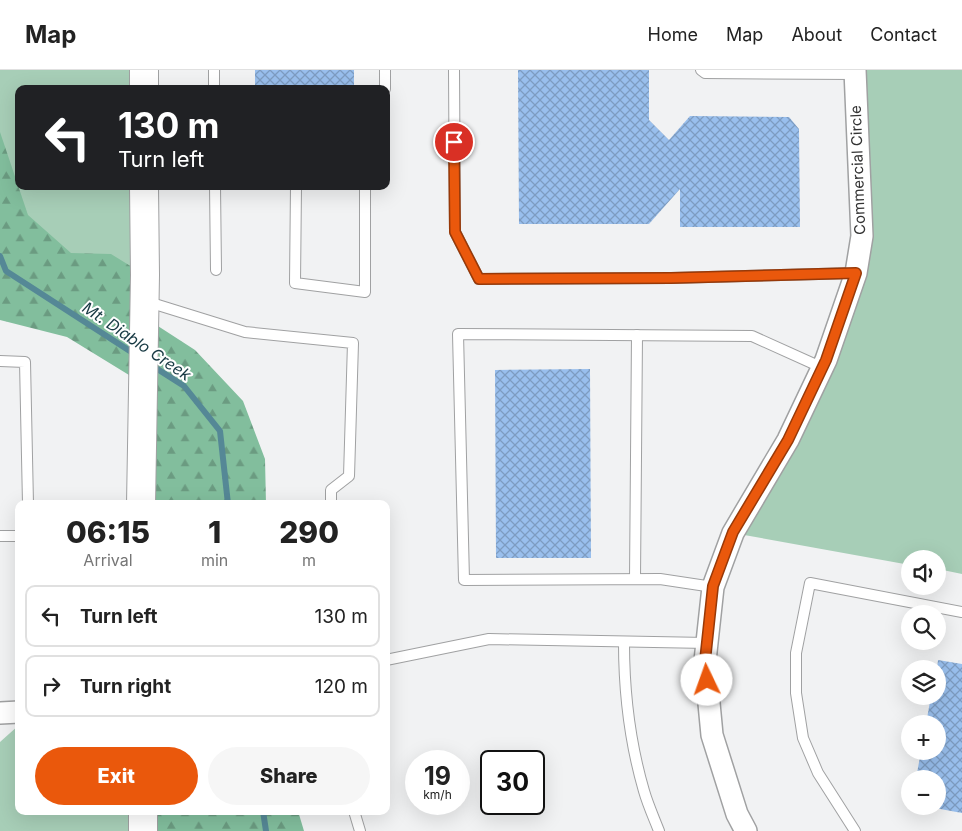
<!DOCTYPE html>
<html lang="en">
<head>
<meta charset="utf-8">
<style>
	:root { --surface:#fff; --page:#f6f6f6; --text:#222; --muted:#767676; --line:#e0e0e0; --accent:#ea580c }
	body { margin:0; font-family:Inter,sans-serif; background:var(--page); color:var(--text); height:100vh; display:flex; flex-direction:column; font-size:19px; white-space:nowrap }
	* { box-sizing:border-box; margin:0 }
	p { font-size:16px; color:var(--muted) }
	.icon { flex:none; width:28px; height:28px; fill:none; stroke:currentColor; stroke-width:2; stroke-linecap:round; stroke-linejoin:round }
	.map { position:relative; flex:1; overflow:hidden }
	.side { position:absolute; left:15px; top:430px; width:375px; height:315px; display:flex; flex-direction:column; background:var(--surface); border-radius:10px; box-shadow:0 5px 20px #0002 }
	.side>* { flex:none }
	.banner { position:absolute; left:15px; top:15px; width:375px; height:105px; border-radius:10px; box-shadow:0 5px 20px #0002; background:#202124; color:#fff; overflow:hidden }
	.controls { position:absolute; left:901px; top:480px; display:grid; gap:10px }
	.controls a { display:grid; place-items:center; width:45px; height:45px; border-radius:50%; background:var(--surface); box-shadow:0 5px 20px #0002; font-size:25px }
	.speed { position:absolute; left:405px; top:680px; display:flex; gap:10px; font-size:25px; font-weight:700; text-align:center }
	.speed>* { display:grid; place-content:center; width:65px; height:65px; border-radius:50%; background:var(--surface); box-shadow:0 5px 20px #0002; line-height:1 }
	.speed small { font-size:12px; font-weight:400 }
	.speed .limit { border:2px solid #111; border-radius:8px; background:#fff; color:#111 }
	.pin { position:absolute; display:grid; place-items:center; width:42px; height:42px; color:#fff; margin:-21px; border:2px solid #fff; border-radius:50%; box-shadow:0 1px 5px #0007 }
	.me { position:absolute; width:55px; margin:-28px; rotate:357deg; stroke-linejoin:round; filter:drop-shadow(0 0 4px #0008) }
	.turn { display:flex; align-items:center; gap:18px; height:105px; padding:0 20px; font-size:22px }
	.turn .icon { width:65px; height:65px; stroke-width:2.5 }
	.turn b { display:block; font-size:35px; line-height:42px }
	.eta { display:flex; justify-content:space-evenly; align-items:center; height:85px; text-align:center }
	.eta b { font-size:30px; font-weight:800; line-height:35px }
	.action { display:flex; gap:10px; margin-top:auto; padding:10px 20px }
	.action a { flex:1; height:58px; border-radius:30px; background:var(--accent); color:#fff; font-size:20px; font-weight:800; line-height:58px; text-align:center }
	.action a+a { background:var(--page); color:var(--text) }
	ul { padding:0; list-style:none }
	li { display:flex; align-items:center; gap:15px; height:62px; margin:0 10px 8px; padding:0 10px; border:2px solid var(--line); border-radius:10px }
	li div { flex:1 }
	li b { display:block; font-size:19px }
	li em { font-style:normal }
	header { display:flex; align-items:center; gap:30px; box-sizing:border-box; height:70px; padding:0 25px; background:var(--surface); border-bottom:1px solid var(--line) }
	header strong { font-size:24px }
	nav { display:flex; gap:28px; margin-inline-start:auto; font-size:18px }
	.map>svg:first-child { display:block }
	.green { fill:#a7ceb7 }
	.forest { fill:url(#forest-firs) }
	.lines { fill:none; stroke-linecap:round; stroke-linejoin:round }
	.stream { stroke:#558896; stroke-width:6 }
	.building { fill:url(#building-cross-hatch) }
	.lane-casing { stroke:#a0a1a2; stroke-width:12 }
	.street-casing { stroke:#a0a1a2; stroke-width:24 }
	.secondary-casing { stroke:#a0a1a2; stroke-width:30 }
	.lane { stroke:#fff; stroke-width:10 }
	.street { stroke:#fff; stroke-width:21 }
	.secondary { stroke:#fff; stroke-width:28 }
	.route-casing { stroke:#983908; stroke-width:12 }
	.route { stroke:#ea580c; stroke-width:9 }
	.labels { text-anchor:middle; stroke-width:4; stroke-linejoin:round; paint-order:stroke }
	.street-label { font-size:15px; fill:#333; stroke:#fff }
	.water-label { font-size:16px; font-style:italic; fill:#183a44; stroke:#fff }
</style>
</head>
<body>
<header>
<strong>Map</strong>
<nav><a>Home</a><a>Map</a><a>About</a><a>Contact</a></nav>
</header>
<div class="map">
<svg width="962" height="761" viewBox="0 0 962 761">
	<defs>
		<pattern id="forest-firs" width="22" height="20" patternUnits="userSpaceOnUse" patternTransform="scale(1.25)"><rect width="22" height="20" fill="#82be9d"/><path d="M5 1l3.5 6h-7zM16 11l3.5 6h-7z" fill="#6b9b81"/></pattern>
		<pattern id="building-cross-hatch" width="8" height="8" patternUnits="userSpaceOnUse" patternTransform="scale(1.25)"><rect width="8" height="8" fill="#99bfed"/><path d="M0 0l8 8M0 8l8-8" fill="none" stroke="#7d9cc1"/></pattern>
	</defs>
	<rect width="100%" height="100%" fill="#f1f2f3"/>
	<!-- green -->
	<g class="green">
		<path d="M0,0H144V19H19V116H144L145,205L0,248Z"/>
		<path d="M855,0H962V504L938,499V489H910V495L733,463L856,203Z"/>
		<path d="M19,655V741H143V761H0V672Z"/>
	</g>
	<!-- forest -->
	<g class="forest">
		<path d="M0,62L28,145L71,183L111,184L145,205L144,247L195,280L243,331L265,389L266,434H141L142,313L67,267L0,250Z"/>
		<path d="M143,741H298L304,761H143Z"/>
	</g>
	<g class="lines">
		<!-- stream -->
		<g class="stream">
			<path d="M0,186L6,201L136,285"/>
			<path d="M151,295L184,316L220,361L228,434"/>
			<path d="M263,741L266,761"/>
		</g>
	</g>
	<!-- building -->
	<g class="building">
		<rect x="255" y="0" width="99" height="18"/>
		<path d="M518,0H649V50L669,70L690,46L789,47L799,59L800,157H680V119L649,154H519Z"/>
		<path d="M590,299L591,488H496L495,300Z"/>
		<path d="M938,590L962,594V743L924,736H938V709H916L921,681H938V654H926L931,626H938L937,599Z"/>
	</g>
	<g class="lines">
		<defs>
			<g id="lane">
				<path d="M454,0L455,162L479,209L671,208L856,203"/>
				<path d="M701,0L705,3L855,4"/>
				<path d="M214,19V0"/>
				<path d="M385,19V0"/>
				<path d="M215,116L216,200"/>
				<path d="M296,116L295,213L365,222V116"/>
				<path d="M145,231L245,262L353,273L349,406L331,420V434"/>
				<path d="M0,291L25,292L28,434"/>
				<path d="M0,466H19"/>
				<path d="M635,509L637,265"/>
				<path d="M713,517L660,509L464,510L458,264L752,266L823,298"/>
				<path d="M624,573C624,623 630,673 644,721C648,735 654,748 659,761"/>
				<path d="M386,590L489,569L707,573"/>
				<path d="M354,741L360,761"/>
				<path d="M855,761L818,703L803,668L796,623V583L810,513L962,542"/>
			</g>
			<g id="street">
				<path d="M0,643L19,642"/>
				<path d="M746,761L737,744L712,665L705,591L713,517L733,463L788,370L826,290L856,203L862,166L855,0"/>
			</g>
			<g id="secondary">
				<path d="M144,0V19"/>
				<path d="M141,434L145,205L144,116"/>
				<path d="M143,741V761"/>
			</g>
		</defs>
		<!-- lane casing -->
		<use href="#lane" class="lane-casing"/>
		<!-- street casing -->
		<use href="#street" class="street-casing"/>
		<!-- secondary casing -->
		<use href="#secondary" class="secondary-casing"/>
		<!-- lane -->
		<use href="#lane" class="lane"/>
		<!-- street -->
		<use href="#street" class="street"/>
		<!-- secondary -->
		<use href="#secondary" class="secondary"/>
	</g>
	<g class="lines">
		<defs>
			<path id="route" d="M454,72L455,162L479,209L671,208L856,203L826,290L788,370L733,462L713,516L705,591L707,610"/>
		</defs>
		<!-- route casing -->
		<use href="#route" class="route-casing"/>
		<!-- route -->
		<use href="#route" class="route"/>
	</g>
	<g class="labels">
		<!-- street labels -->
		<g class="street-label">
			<text transform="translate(858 100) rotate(-92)" y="5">Commercial Circle</text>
		</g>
		<!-- water labels -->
		<g class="water-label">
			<text transform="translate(137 271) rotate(34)" y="6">Mt. Diablo Creek</text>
		</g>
	</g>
</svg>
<div class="controls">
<a><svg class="icon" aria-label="sound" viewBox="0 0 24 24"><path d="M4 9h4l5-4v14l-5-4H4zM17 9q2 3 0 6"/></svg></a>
<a><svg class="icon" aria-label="search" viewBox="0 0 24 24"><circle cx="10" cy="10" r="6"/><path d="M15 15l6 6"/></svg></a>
<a><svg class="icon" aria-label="layers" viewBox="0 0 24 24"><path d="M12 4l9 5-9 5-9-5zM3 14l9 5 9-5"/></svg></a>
<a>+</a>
<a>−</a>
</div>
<div class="speed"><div>19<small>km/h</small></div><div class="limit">30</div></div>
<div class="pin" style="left:454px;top:72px;background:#d93025"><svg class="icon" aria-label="arrive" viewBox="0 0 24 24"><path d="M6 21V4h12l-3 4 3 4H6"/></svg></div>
<svg class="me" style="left:707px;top:610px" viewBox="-20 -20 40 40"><circle r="19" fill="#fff"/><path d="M0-13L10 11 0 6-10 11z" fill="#ea580c"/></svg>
<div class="banner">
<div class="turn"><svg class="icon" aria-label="left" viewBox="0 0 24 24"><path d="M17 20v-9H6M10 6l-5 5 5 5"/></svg><div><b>130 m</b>Turn left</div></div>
</div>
<section class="side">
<div class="eta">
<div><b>06:15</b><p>Arrival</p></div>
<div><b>1</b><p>min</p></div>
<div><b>290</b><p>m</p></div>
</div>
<ul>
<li><svg class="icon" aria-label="left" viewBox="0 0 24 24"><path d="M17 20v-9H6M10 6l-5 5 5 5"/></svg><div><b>Turn left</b></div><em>130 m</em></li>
<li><svg class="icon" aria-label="right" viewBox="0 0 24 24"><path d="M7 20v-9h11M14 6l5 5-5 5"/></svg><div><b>Turn right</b></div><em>120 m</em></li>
</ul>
<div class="action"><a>Exit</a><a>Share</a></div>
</section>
</div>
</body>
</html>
